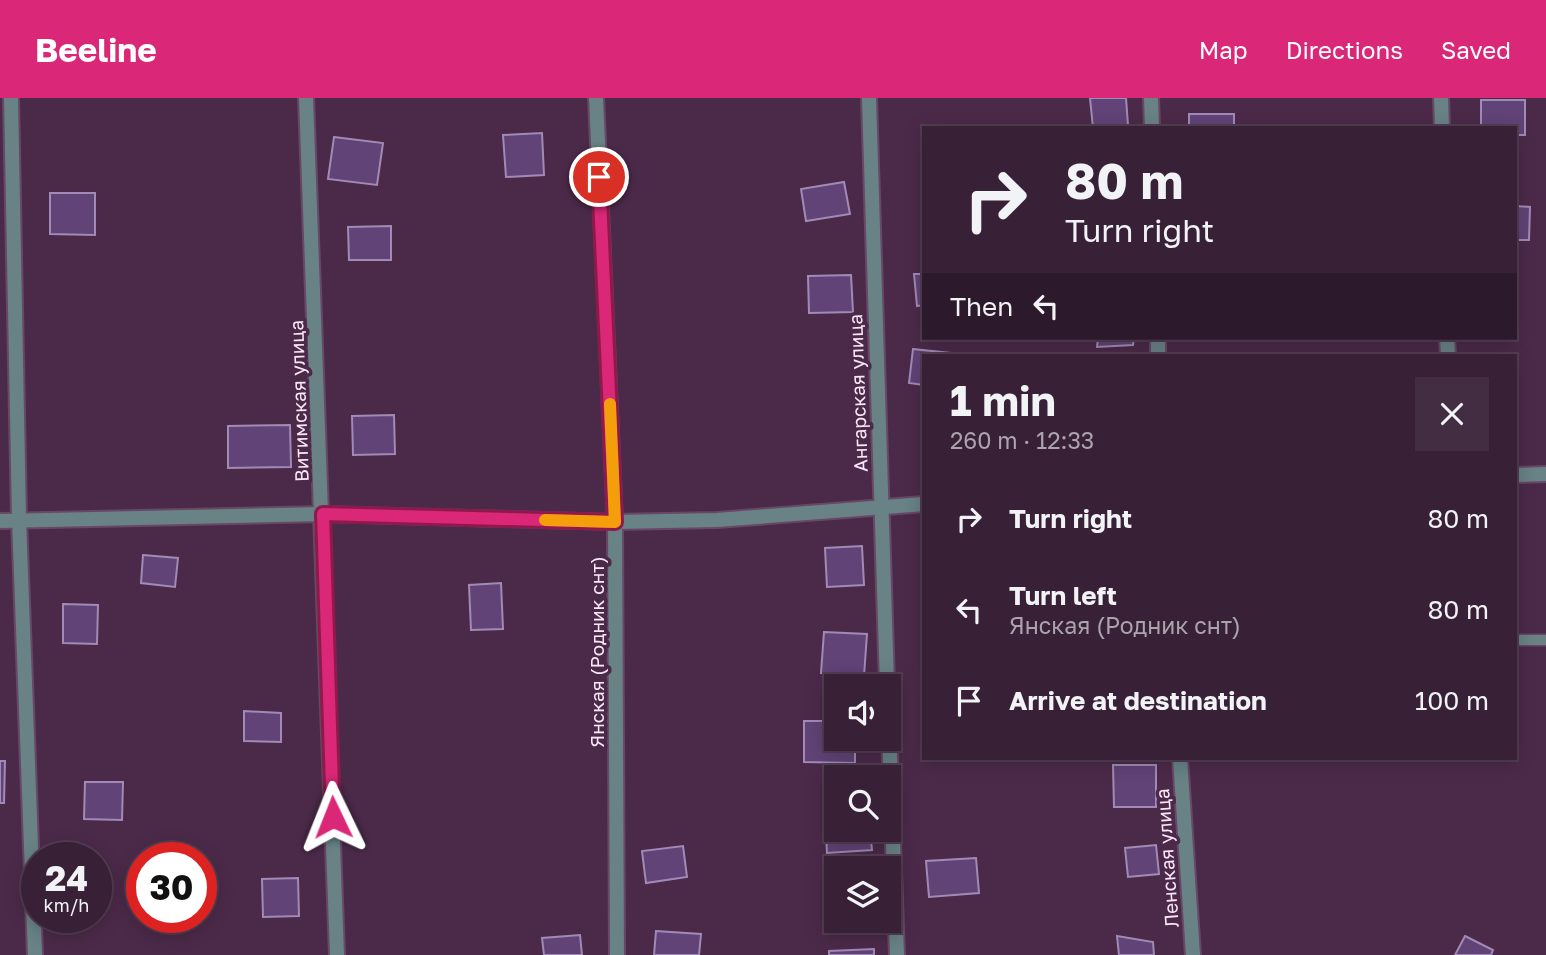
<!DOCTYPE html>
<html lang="en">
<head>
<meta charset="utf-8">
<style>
	:root { --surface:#382037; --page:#432d42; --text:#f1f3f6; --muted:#aba3ad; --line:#523e52; --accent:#db2777 }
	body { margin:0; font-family:"Golos Text",sans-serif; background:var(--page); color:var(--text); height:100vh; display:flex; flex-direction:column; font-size:26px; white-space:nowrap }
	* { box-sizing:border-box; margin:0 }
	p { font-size:23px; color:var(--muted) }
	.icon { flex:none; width:38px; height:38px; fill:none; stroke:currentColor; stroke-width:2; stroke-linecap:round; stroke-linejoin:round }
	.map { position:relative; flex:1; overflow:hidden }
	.side { position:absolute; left:922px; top:256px; width:595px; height:406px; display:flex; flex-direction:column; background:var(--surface); border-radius:0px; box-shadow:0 4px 18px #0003,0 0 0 2px var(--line) }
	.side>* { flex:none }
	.guide { position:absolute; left:922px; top:28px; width:595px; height:214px; border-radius:0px; box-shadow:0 4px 18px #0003,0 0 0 2px var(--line); background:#382037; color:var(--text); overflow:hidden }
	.buttons { position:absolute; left:824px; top:576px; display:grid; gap:14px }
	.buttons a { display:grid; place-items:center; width:77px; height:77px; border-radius:0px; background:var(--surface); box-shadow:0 4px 18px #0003,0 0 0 2px var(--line); font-size:35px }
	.speed { position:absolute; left:21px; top:744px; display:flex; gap:14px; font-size:35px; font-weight:700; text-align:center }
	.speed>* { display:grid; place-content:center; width:91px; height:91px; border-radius:50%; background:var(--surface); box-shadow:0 4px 18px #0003,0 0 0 2px var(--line); line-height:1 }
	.speed small { font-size:18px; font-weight:400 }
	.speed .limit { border:10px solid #d22; background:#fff; color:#111 }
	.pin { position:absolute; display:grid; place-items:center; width:60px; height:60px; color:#fff; margin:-30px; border:4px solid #fff; border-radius:50%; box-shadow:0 2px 7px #0007 }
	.me { position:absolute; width:77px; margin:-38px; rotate:358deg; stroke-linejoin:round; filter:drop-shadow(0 0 5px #0008) }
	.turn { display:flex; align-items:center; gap:24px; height:147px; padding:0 28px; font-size:32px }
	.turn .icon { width:91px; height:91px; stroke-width:2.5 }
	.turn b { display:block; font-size:49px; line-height:60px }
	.then { display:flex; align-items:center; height:66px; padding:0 28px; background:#0003; gap:14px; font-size:26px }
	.round { display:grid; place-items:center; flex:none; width:74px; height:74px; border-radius:0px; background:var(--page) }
	.summary { display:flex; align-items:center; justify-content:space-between; height:119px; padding:0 28px }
	h1 { font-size:42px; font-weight:700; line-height:52px }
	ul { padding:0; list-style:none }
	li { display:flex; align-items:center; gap:21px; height:91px; padding:0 28px }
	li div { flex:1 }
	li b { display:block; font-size:26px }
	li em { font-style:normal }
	header { display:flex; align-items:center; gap:42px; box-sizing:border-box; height:98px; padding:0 35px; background:var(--accent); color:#fff }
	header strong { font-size:33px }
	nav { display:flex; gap:38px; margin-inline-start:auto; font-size:24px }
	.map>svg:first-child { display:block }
	.building { fill:#614377; stroke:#a18ab5; stroke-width:2 }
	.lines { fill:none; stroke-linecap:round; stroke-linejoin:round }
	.lane-casing { stroke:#674865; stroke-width:13 }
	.street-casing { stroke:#674865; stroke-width:18 }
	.lane { stroke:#688286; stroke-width:10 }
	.street { stroke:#688286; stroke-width:14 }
	.route-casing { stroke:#8e194d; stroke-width:18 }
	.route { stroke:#db2777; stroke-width:12 }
	.slow { stroke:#f59e0b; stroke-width:12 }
	.labels { text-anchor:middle; stroke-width:7; stroke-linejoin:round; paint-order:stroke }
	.street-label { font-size:19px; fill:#fbe6f9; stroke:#4b2a49 }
</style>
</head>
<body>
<header>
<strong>Beeline</strong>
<nav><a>Map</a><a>Directions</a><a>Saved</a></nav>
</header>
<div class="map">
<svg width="1546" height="857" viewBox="0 0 1546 857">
	<rect width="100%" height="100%" fill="#4b2a49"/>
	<!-- building -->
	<g class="building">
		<path d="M1090,0H1126L1128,27L1093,30Z"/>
		<path d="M1481,2H1525V37H1516V30H1481Z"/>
		<rect x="1189" y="16" width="45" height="14"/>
		<path d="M542,35L544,77L506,79L503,37Z"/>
		<path d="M334,39L383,45L377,87L328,81Z"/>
		<path d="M844,84L850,116L806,123L801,91Z"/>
		<path d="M50,95H95V137L50,136Z"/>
		<path d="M1516,108L1530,109L1529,142H1516Z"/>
		<path d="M391,128V162H349L348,129Z"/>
		<path d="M914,176H924V207L917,208Z"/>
		<path d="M851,177L853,214L809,215L808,178Z"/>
		<path d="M1098,240H1134L1133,247L1097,249Z"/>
		<path d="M913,251L960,256V257H924V287L909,285Z"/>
		<path d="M394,317L395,356L353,357L352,318Z"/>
		<path d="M290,327L291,369L228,370V328Z"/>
		<path d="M862,448L864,487L827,489L825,450Z"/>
		<path d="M143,457L178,460L175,489L141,485Z"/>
		<path d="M501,485L503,531L471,532L469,487Z"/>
		<path d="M63,506L98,507L97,546L63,545Z"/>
		<path d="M824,534L867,536L864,578L821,575Z"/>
		<path d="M244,613L281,615V644L244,643Z"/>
		<path d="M804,623H836V640H855V665L804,664Z"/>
		<path d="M0,663H5L4,705H0Z"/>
		<path d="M1113,667H1156V709H1114Z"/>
		<path d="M85,684H123L122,722L84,721Z"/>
		<path d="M836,719V732H870L872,752L827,755L825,720Z"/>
		<path d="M1156,747L1159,776L1128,779L1125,750Z"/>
		<path d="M683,748L687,779L646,785L642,753Z"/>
		<path d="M976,760L979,795L929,799L926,763Z"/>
		<path d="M298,780L299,818L263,819L262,781Z"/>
		<path d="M656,833L701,836L699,857H654Z"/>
		<path d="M580,837L582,857H544L542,840Z"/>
		<path d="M1117,838L1153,844L1154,857H1119Z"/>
		<path d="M1465,838L1493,852L1491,857H1455Z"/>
		<path d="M874,851V857H829V853Z"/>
	</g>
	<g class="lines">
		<defs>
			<path id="lane" d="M1516,542H1546"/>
			<g id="street">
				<path d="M11,0L19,421L35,857"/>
				<path d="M306,0L337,857"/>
				<path d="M596,0L615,424L617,857"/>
				<path d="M869,0L887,588"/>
				<path d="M1151,0L1152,30"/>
				<path d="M1441,0L1442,30"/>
				<path d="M1158,240V257"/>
				<path d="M1447,240L1448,257"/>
				<path d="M1516,377L1546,376"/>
				<path d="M0,423L323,416L615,424L717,422L924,406"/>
				<path d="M889,633L897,857"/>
				<path d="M1180,660L1193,857"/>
			</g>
		</defs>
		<!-- lane casing -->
		<use href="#lane" class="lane-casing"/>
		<!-- street casing -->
		<use href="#street" class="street-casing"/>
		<!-- lane -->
		<use href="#lane" class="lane"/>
		<!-- street -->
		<use href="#street" class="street"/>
	</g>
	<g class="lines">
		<defs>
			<path id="route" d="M333,719L323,416L615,424L599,79"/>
		</defs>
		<!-- route casing -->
		<use href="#route" class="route-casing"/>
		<!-- route -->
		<use href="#route" class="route"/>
		<!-- slow -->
		<path class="slow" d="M545,422L615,424L610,306"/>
	</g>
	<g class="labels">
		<!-- street labels -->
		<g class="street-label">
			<text transform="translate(858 295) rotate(-92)" y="7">Ангарская улица</text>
			<text transform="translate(299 303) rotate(-92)" y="7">Витимская улица</text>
			<text transform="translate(597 554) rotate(-90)" y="7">Янская (Родник снт)</text>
			<text transform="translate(1167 760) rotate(-94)" y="7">Ленская улица</text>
		</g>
	</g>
</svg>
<div class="buttons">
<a><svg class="icon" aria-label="sound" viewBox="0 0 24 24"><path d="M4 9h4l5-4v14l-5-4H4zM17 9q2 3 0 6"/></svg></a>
<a><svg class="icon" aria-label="search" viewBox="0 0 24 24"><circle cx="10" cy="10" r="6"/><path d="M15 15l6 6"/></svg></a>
<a><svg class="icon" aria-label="layers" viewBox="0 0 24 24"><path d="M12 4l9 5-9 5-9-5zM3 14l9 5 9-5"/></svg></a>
</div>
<div class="speed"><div>24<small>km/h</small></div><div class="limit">30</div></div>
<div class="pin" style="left:599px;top:79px;background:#d93025"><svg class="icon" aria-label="arrive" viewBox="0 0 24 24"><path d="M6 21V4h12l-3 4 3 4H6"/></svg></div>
<svg class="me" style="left:333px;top:719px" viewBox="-20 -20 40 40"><path d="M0-17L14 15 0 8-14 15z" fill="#db2777" stroke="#fff" stroke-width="4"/></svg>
<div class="guide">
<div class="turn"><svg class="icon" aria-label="right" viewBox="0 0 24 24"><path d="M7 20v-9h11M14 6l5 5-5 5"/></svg><div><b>80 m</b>Turn right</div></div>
<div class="then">Then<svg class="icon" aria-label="left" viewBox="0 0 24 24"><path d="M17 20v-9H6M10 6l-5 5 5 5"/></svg></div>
</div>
<section class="side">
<div class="summary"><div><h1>1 min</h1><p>260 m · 12:33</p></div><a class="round"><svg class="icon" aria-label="close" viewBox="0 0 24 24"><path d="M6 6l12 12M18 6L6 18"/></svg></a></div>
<ul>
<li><svg class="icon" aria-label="right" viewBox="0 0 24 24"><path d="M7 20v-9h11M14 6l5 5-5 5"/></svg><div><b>Turn right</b></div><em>80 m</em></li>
<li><svg class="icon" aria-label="left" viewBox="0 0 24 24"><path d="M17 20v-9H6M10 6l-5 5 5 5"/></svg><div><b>Turn left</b><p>Янская (Родник снт)</p></div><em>80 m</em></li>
<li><svg class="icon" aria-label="arrive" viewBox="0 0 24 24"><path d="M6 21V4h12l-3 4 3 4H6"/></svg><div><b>Arrive at destination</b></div><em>100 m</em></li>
</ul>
</section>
</div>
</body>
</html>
